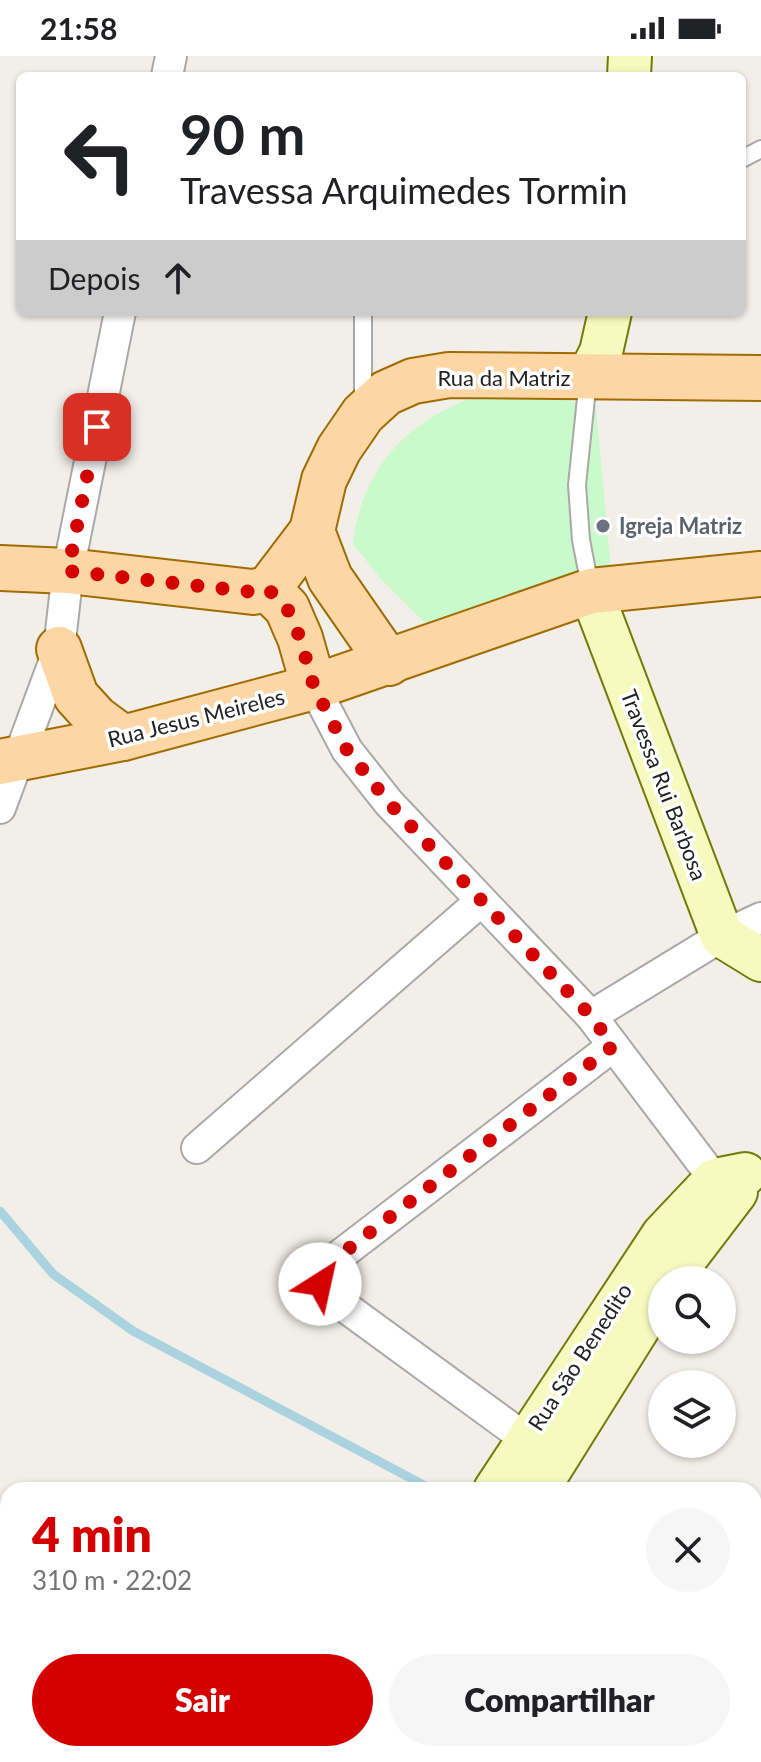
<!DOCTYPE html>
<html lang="pt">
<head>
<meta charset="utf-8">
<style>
	:root { --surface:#fff; --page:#f6f6f6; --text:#202124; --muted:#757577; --accent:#d40000 }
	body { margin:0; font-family:Lato,sans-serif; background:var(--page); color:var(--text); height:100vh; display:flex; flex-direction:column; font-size:30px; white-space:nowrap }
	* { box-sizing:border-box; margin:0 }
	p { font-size:26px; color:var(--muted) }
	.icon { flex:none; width:44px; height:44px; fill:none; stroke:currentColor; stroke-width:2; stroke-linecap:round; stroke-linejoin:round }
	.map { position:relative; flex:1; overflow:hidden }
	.side { position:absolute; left:0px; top:1426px; width:762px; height:280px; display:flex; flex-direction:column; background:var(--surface); border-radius:24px 24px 0 0; box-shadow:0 2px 6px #0004 }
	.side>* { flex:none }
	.hud { position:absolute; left:16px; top:16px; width:730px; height:244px; border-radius:12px; box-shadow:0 2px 6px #0004; background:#fff; color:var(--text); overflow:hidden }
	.controls { position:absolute; left:648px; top:1210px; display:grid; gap:16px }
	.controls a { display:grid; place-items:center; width:88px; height:88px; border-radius:50%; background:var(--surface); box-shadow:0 2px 6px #0004; font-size:40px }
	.pin { position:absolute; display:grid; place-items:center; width:68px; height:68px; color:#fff; margin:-34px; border-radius:16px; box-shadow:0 4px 12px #0006 }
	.me { position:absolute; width:88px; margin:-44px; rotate:35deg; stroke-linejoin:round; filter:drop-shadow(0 0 6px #0008) }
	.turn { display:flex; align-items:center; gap:28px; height:168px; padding:0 32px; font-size:36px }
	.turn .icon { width:104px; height:104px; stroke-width:2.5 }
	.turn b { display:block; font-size:56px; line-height:68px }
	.then { display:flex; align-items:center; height:76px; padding:0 32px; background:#0003; gap:16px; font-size:30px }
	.round { display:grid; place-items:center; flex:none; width:84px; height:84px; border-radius:42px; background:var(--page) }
	.headline { display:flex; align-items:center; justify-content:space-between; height:136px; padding:0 32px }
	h1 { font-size:48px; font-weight:800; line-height:60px; color:var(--accent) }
	.action { display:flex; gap:16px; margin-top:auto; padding:16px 32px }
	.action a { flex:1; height:92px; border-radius:48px; background:var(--accent); color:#fff; font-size:32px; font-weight:800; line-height:92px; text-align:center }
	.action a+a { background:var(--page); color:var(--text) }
	.status { display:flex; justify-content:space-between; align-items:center; height:56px; padding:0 40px; background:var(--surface); direction:ltr }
	.status svg { height:22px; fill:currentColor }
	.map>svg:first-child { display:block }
	.park { fill:#c8facc }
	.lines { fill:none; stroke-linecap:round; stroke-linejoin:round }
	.stream { stroke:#aad3df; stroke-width:9 }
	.lane-casing { stroke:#a9a9a9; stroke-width:20 }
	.street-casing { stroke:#a9a9a9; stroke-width:34 }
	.secondary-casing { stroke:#707d05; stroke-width:46 }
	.primary-casing { stroke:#a06b00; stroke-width:48 }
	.lane { stroke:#fff; stroke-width:16 }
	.street { stroke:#fff; stroke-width:30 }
	.secondary { stroke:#f7fabf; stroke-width:42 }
	.primary { stroke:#fcd6a4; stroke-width:44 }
	.route { stroke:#d40000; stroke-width:14; stroke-dasharray:0 25.2 }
	.worship-dot { fill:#6b7280; stroke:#fff; stroke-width:3 }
	.labels { text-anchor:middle; stroke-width:7; stroke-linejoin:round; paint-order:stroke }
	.street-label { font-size:22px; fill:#222; stroke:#fff }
	.worship-label { font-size:22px; font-weight:bold; fill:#5b616d; stroke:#fff; text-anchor:start }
</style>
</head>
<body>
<div class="status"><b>21:58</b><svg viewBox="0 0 49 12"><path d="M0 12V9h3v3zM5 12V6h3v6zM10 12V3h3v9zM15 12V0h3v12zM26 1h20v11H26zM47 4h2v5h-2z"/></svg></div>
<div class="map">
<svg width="761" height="1706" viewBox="0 0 761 1706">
	<rect width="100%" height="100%" fill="#f2efe9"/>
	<!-- park -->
	<path class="park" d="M516,330L596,352L611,513L431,573L381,523L353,488C363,395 430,347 516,330Z"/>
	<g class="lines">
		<!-- stream -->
		<g class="stream">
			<path d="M0,1155L53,1218L133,1275L433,1434"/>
			<path d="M631,1706L633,1698"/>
		</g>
		<defs>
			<g id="lane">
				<path d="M742,103L761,93"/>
				<path d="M363,256V348"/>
				<path d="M588,323L577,429L581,484L591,535"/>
			</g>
			<g id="street">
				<path d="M167,20L171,0"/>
				<path d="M314,631L347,694L389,747L591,960L715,1124L729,1138"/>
				<path d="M0,752L59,593L68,515L120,256"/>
				<path d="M591,960L722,880L761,862"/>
				<path d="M197,1092L481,845"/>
				<path d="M546,1394L526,1383L326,1237C319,1226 318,1220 326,1210L613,990"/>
			</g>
			<g id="secondary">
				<path d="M629,20L630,0"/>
				<path d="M588,322L601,296L610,256"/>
				<path d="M591,535L722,880L761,904"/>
				<path d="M669,1224L736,1136"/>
				<path d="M495,1434L663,1179L715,1124L745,1118"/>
				<path d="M537,1434L662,1234"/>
				<path d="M330,1706L335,1698"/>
				<path d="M369,1706L374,1698"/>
			</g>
			<g id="primary">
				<path d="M312,475L330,522L389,607"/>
				<path d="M0,512L68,515L253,536L268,533"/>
				<path d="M268,533L312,475L324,424L339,393L363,358L386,337L413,325L449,319L761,322"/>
				<path d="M268,533L287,552L300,582L314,631"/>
				<path d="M59,593L76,640L96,662L123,682"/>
				<path d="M0,706L123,682L314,631L591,535L761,518"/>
			</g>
		</defs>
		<!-- lane casing -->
		<use href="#lane" class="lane-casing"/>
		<!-- street casing -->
		<use href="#street" class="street-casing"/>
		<!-- secondary casing -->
		<use href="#secondary" class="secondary-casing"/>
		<!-- primary casing -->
		<use href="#primary" class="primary-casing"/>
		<!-- lane -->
		<use href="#lane" class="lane"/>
		<!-- street -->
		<use href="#street" class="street"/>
		<!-- secondary -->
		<use href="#secondary" class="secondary"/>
		<!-- primary -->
		<use href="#primary" class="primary"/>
	</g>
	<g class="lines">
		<!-- route -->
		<path class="route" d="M97,371L68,515L253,536L268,533L287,552L300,582L314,631L347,694L389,747L591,960L613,990L326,1210L320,1218V1228"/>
	</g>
	<!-- markers -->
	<circle class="worship-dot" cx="603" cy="470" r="8"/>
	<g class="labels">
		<!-- street labels -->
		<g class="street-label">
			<text x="504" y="330">Rua da Matriz</text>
			<text transform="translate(196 662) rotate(-14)" y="8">Rua Jesus Meireles</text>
			<text transform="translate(664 729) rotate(69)" y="8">Travessa Rui Barbosa</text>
			<text transform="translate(580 1301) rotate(-57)" y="8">Rua São Benedito</text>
		</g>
		<!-- worship labels -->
		<g class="worship-label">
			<text x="619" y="478">Igreja Matriz</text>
		</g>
	</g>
</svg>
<div class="controls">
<a><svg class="icon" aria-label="search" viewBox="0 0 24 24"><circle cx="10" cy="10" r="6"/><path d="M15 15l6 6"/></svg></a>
<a><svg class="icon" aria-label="layers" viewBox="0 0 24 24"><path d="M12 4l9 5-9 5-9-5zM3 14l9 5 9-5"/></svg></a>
</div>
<div class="pin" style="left:97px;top:371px;background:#d93025"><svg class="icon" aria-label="arrive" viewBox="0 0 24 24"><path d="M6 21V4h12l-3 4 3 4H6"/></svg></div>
<svg class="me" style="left:320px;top:1228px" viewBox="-20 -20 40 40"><circle r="19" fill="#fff"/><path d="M0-13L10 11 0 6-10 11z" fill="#d40000"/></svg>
<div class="hud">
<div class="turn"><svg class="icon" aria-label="left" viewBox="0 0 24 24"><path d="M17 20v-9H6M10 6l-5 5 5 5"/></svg><div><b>90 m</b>Travessa Arquimedes Tormin</div></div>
<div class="then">Depois<svg class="icon" aria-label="ahead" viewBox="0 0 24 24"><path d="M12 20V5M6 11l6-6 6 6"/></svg></div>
</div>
<section class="side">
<div class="headline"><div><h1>4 min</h1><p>310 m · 22:02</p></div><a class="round"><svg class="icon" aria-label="close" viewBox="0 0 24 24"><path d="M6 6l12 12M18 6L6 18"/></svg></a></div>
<div class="action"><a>Sair</a><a>Compartilhar</a></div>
</section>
</div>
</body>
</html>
